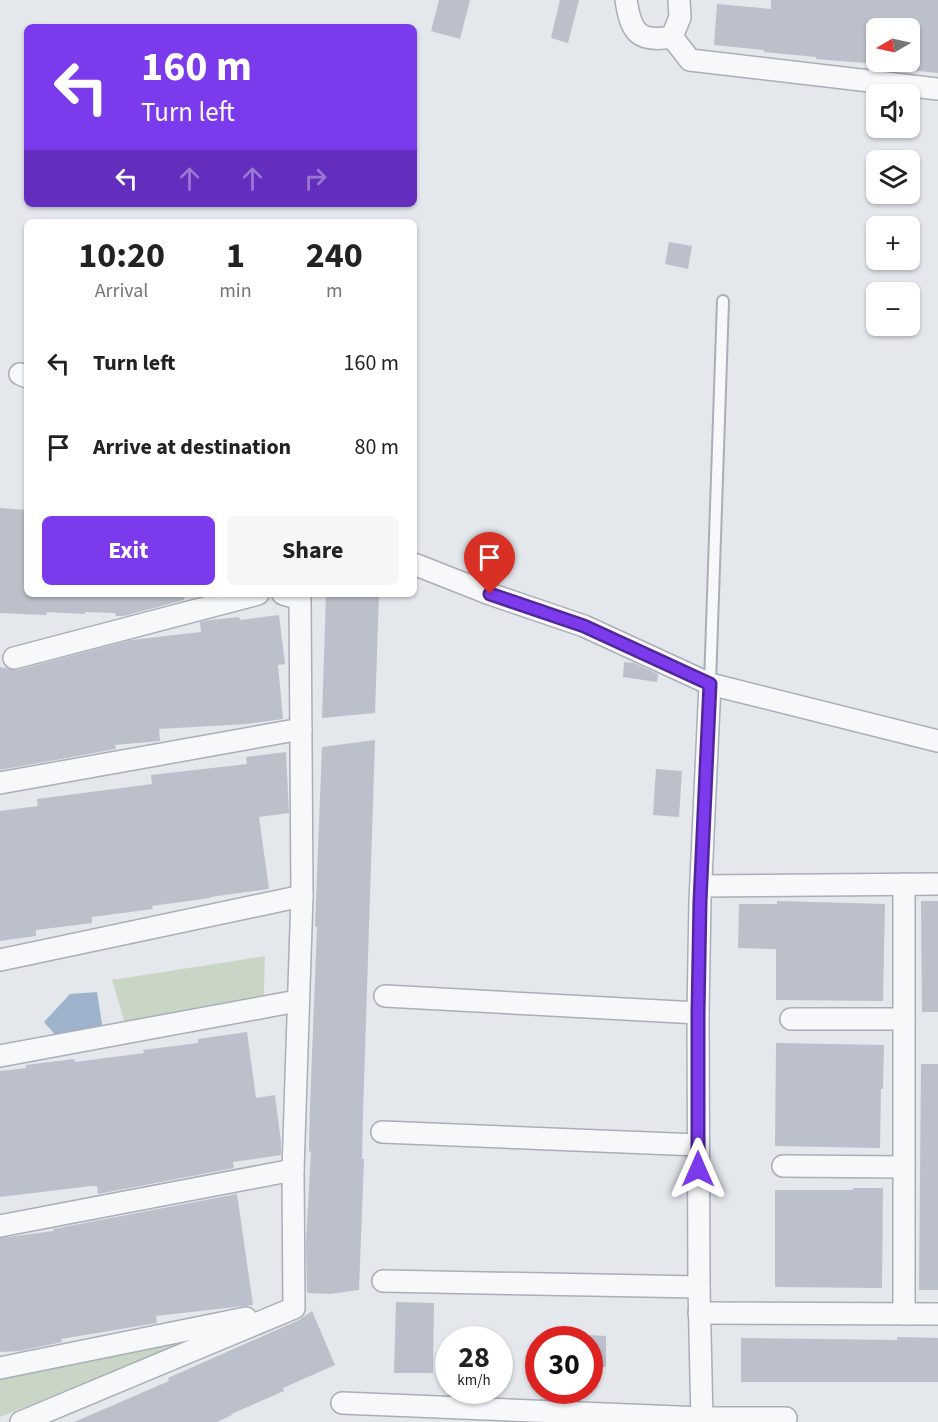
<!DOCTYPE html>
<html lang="en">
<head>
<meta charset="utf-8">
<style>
	:root { --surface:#fff; --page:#f6f6f6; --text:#222; --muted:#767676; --accent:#7c3aed }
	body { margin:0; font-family:"Source Sans 3",sans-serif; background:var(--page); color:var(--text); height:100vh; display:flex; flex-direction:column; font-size:22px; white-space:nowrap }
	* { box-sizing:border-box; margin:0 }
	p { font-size:20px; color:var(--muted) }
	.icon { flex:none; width:33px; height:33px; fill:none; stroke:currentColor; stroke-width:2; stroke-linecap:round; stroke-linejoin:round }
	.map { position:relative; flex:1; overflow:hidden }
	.side { position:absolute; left:24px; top:219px; width:393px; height:378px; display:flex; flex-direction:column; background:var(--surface); border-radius:9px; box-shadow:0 2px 4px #0004 }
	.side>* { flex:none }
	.banner { position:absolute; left:24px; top:24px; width:393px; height:183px; border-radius:9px; box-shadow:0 2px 4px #0004; background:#7c3aed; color:#fff; overflow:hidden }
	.needle { width:39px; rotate:261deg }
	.controls { position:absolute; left:866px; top:18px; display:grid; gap:12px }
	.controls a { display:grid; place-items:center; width:54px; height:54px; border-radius:9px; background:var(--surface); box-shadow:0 2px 4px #0004; font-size:30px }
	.speed { position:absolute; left:435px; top:1326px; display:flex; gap:12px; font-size:30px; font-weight:700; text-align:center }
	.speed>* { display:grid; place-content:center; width:78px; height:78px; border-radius:50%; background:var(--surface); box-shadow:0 2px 4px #0004; line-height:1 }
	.speed small { font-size:15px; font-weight:400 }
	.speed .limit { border:9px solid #d22; background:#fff; color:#111 }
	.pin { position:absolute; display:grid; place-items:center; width:51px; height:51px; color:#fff; margin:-62px -26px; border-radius:50% 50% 50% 0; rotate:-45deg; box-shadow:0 0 6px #0007 }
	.pin .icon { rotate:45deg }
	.me { position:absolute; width:66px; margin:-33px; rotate:0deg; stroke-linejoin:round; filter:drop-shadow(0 0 4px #0008) }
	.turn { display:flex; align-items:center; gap:21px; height:126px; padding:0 18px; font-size:27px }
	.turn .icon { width:78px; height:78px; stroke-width:2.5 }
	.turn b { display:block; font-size:42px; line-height:51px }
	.lanes { display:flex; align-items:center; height:57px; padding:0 18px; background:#0003; justify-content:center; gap:30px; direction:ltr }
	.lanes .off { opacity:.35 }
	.eta { display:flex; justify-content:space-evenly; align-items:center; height:102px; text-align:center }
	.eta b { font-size:36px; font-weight:700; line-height:42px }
	.primary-button { display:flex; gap:12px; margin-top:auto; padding:12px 18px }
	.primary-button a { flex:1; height:69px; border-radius:9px; background:var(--accent); color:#fff; font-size:24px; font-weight:700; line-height:69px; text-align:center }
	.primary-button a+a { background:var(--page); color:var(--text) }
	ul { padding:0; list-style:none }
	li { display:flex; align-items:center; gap:18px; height:84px; padding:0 18px }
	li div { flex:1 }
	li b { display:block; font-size:22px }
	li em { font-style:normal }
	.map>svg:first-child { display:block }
	.green { fill:#c9d6c5 }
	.water { fill:#9fb4cc }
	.building { fill:#bbc0ca }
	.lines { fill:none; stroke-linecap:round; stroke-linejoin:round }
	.lane-casing { stroke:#a9aeb7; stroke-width:14 }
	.street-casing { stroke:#a9aeb7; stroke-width:24 }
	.lane { stroke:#f7f8fa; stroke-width:10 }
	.street { stroke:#f7f8fa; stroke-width:21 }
	.route-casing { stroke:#51269a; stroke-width:15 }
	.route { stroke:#7c3aed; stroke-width:10 }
</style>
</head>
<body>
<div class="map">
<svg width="938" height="1422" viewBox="0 0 938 1422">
	<rect width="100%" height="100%" fill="#e4e7ec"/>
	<!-- green -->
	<g class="green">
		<path d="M265,956L263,1016L128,1033L112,980Z"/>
		<path d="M196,1331L189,1341L0,1417V1367Z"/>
	</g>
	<!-- water -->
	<path class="water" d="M97,992L103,1030L58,1038L44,1022L70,994Z"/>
	<!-- building -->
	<g class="building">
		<path d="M439,0H470L460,39L431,31Z"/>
		<path d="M560,0H579L568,43L551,38Z"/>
		<path d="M771,0H938V73L909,70V28H876V64L816,59V57L764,52V50L714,45L717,4L771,9Z"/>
		<path d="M669,242L692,246L688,269L665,264Z"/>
		<path d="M0,508L27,510V594H158V596L184,597V600L124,616H116L115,613L85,612V614L47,612L46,615L0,613Z"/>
		<path d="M326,594H379L375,713L322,718Z"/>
		<path d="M279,615L285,664L278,665L283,719L247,724L159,729L160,741L115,745L116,749L0,770V667L17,670L131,640L201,632L200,622L210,620L239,617L240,620Z"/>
		<path d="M624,662L634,663L658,674L657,682L623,677Z"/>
		<path d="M375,740L363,1114L362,1159H364L359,1290L330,1294L307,1293L306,1242L311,1151L309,1152L310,1105L317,927L315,926L322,747Z"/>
		<path d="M286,752L289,813L259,817L269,889L210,897V898L152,906L153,909L92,917V923L36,930V936L0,941V811L38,806L37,799L152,784L151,775L247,764L246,757Z"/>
		<path d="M656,769L682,771L679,817L653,815Z"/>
		<path d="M777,901L885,904L883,1001L776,1000V949L738,948L739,904H777Z"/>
		<path d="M921,901H938V1012H922Z"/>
		<path d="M247,1032L256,1098L275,1095L281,1142V1155L233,1162L234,1168L98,1194L97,1186H91L0,1197V1071L26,1068V1065L74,1059L75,1062L144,1053L143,1050L198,1043V1039Z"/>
		<path d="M776,1043L884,1045L883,1089H881L880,1148L775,1146Z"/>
		<path d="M921,1064H938V1290H919Z"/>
		<path d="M853,1188H883L882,1288L775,1287V1190H853Z"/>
		<path d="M237,1194L253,1305L156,1316L157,1323L61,1339L62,1342L20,1351L0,1352V1238L54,1231L53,1229Z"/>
		<path d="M396,1302L434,1303L433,1373H394Z"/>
		<path d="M312,1311L335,1365L283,1388L284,1391L231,1414L232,1415L217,1422H74L169,1381L168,1378L299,1320Z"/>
		<path d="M590,1335L606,1336V1367H590Z"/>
		<path d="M897,1337L938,1338V1382H741V1338L897,1340Z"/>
	</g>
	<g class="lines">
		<defs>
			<path id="lane" d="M710,684L723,301"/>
			<g id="street">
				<path d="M626,0C631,32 638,43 672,37L690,60L938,89"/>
				<path d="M672,37L680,17L679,0"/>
				<path d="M20,374L27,377"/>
				<path d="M414,564L490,594L584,626L710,684L938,741"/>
				<path d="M14,658L258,594"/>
				<path d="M0,783L301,729"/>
				<path d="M904,884V1314"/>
				<path d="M701,886L938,884"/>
				<path d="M0,960L302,896"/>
				<path d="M385,996L698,1013"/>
				<path d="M791,1019H904"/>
				<path d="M0,1056L297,1001"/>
				<path d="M382,1132L698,1145"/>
				<path d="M783,1166L904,1167"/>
				<path d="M0,1226L293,1170"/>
				<path d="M383,1281L699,1287"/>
				<path d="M699,1313L938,1314"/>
				<path d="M0,1368L246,1318"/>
				<path d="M342,1403L702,1418H786"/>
				<path d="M21,1422L294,1308L293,1170L302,896L300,599L283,594"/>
				<path d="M702,1422L699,1287L698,1013L700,901L710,684"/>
			</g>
		</defs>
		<!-- lane casing -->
		<use href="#lane" class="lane-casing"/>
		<!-- street casing -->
		<use href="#street" class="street-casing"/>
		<!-- lane -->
		<use href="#lane" class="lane"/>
		<!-- street -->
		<use href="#street" class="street"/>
	</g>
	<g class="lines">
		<defs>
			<path id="route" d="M490,594L584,626L710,684L700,901L698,1013V1169"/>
		</defs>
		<!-- route casing -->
		<use href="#route" class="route-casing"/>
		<!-- route -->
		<use href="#route" class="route"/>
	</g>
</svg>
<div class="controls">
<a><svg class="needle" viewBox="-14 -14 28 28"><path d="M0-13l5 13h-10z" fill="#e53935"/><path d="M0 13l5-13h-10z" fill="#767676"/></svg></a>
<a><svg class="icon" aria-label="sound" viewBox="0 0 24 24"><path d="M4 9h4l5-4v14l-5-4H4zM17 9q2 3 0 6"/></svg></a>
<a><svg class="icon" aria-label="layers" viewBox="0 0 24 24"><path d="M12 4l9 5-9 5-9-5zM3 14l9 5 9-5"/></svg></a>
<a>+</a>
<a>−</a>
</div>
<div class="speed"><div>28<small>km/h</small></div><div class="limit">30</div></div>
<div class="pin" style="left:490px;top:594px;background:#d93025"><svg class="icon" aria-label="arrive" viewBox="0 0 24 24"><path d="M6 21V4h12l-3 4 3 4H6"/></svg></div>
<svg class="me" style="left:698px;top:1169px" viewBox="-20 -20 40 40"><path d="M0-17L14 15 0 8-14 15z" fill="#7c3aed" stroke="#fff" stroke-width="4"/></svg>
<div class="banner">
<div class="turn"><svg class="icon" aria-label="left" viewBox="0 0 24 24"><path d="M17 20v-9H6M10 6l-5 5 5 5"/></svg><div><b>160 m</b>Turn left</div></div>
<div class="lanes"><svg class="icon" aria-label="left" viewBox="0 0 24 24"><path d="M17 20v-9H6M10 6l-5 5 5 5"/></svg><svg class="icon off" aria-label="ahead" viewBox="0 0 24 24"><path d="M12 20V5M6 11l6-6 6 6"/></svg><svg class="icon off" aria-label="ahead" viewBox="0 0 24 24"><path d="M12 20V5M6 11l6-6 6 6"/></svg><svg class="icon off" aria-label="right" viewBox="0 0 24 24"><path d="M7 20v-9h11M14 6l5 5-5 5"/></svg></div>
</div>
<section class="side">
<div class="eta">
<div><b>10:20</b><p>Arrival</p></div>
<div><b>1</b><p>min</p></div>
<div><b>240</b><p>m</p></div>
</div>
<ul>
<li><svg class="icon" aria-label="left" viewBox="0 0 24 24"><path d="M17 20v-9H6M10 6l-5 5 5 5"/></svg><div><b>Turn left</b></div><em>160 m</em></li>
<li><svg class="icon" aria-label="arrive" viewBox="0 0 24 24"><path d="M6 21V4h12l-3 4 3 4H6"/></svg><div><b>Arrive at destination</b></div><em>80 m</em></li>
</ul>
<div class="primary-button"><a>Exit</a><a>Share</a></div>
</section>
</div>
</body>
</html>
